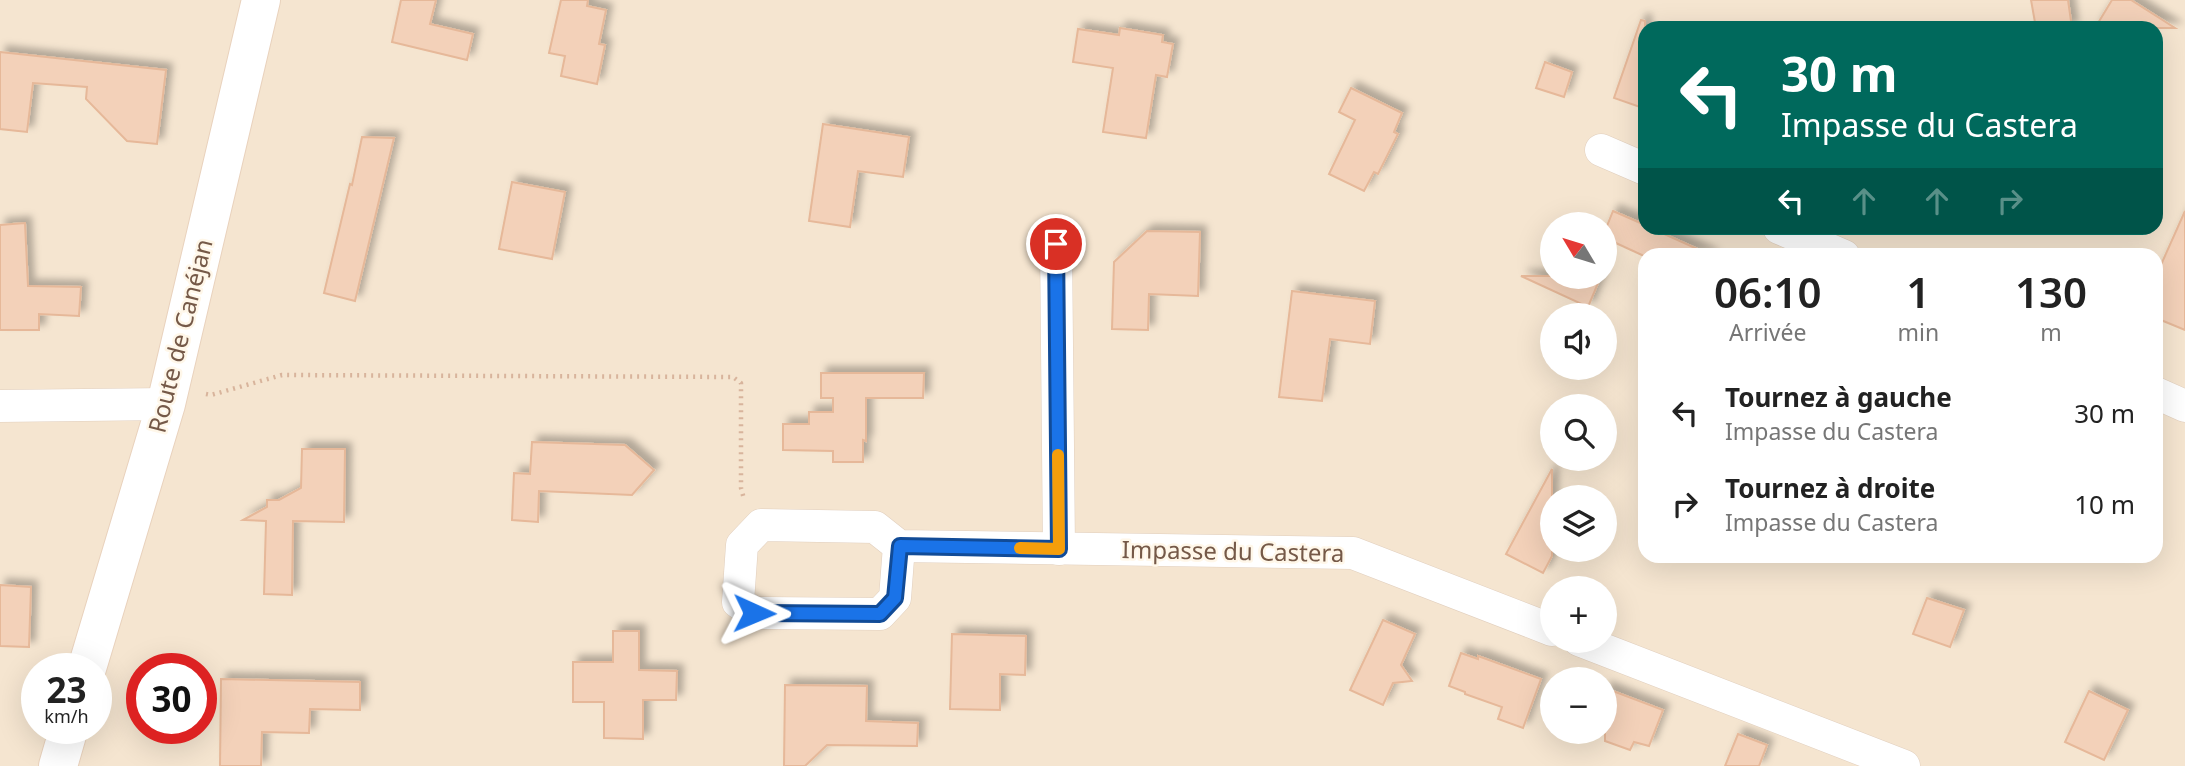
<!DOCTYPE html>
<html lang="fr">
<head>
<meta charset="utf-8">
<style>
	:root { --surface:#fff; --page:#f2f2f2; --text:#222; --muted:#767676 }
	body { margin:0; font-family:"Noto Sans",sans-serif; background:var(--page); color:var(--text); height:100vh; display:flex; flex-direction:column; font-size:26px; white-space:nowrap }
	* { box-sizing:border-box; margin:0 }
	p { font-size:23px; color:var(--muted) }
	.icon { flex:none; width:38px; height:38px; fill:none; stroke:currentColor; stroke-width:2; stroke-linecap:round; stroke-linejoin:round }
	.map { position:relative; flex:1; overflow:hidden }
	.sheet { position:absolute; left:1638px; top:248px; width:525px; height:315px; display:flex; flex-direction:column; background:var(--surface); border-radius:21px; box-shadow:0 7px 28px #0002 }
	.sheet>* { flex:none }
	.hud { position:absolute; left:1638px; top:21px; width:525px; height:214px; border-radius:21px; box-shadow:0 7px 28px #0002; background:#00695c; color:#fff; overflow:hidden }
	.needle { width:46px; rotate:308deg }
	.buttons { position:absolute; left:1540px; top:212px; display:grid; gap:14px }
	.buttons a { display:grid; place-items:center; width:77px; height:77px; border-radius:50%; background:var(--surface); box-shadow:0 7px 28px #0002; font-size:35px }
	.speed { position:absolute; left:21px; top:653px; display:flex; gap:14px; font-size:35px; font-weight:700; text-align:center }
	.speed>* { display:grid; place-content:center; width:91px; height:91px; border-radius:50%; background:var(--surface); box-shadow:0 7px 28px #0002; line-height:1 }
	.speed small { font-size:18px; font-weight:400 }
	.speed .limit { border:10px solid #d22; background:#fff; color:#111 }
	.pin { position:absolute; display:grid; place-items:center; width:60px; height:60px; color:#fff; margin:-30px; border:4px solid #fff; border-radius:50%; box-shadow:0 2px 7px #0007 }
	.me { position:absolute; width:77px; margin:-38px; rotate:91deg; stroke-linejoin:round; filter:drop-shadow(0 0 5px #0008) }
	.turn { display:flex; align-items:center; gap:24px; height:147px; padding:0 28px; font-size:32px }
	.turn .icon { width:91px; height:91px; stroke-width:2.5 }
	.turn b { display:block; font-size:49px; line-height:60px }
	.lanes { display:flex; align-items:center; height:66px; padding:0 28px; background:#0003; justify-content:center; gap:35px; direction:ltr }
	.lanes .off { opacity:.35 }
	.eta { display:flex; justify-content:space-evenly; align-items:center; height:119px; text-align:center }
	.eta b { font-size:42px; font-weight:600; line-height:49px }
	ul { padding:0; list-style:none }
	li { display:flex; align-items:center; gap:21px; height:91px; padding:0 28px }
	li div { flex:1 }
	li b { display:block; font-size:26px }
	li em { font-style:normal }
	.map>svg:first-child { display:block }
	.residential { fill:#f5e5d0; fill-rule:evenodd }
	.building { fill:#f3d1b9; stroke:#e6b899; stroke-width:2; filter:url(#shadow) }
	.lines { fill:none; stroke-linecap:round; stroke-linejoin:round }
	.street-casing { stroke:#e1cfbe; stroke-width:33 }
	.secondary-casing { stroke:#e9d2bd; stroke-width:40 }
	.path { stroke:#d8b49c; stroke-width:4.5; stroke-dasharray:2 5; stroke-linecap:butt }
	.street { stroke:#fff; stroke-width:32 }
	.secondary { stroke:#fff; stroke-width:38 }
	.route-casing { stroke:#114b97; stroke-width:18 }
	.route { stroke:#1a73e8; stroke-width:12 }
	.slow { stroke:#f59e0b; stroke-width:12 }
	.labels { text-anchor:middle; stroke-width:5; stroke-linejoin:round; paint-order:stroke }
	.street-label { font-size:24px; fill:#755948; stroke:#fff7e9 }
</style>
</head>
<body>
<div class="map">
<svg width="2185" height="766" viewBox="0 0 2185 766">
	<defs>
		<filter id="shadow"><feDropShadow dx="6" dy="-6" stdDeviation="3.5" flood-color="#0004"/></filter>
	</defs>
	<rect width="100%" height="100%" fill="#fdf3e2"/>
	<!-- residential -->
	<path class="residential" d="M0,0H2185V766H0ZM1645,28H2156V228H1645ZM1552,224H1605V276H1552ZM1645,256H2156V556H1645ZM1552,315H1605V368H1552ZM1552,406H1605V458H1552ZM1552,497H1605V550H1552ZM1552,588H1605V640H1552ZM37,668H96V728H37ZM142,668H201V728H142ZM1552,679H1605V732H1552Z"/>
	<!-- building -->
	<g class="building">
		<path d="M401,0H436L430,24L473,34L467,60L392,42Z"/>
		<path d="M561,0H588L587,6L606,10L599,44L605,45L597,84L561,76L565,56L549,53Z"/>
		<path d="M2031,0H2068L2072,28H2036Z"/>
		<path d="M2112,0H2131L2175,28H2095Z"/>
		<path d="M1641,20L1645,21V93L1640,107L1614,98Z"/>
		<path d="M1120,28L1163,35L1162,42L1173,44L1167,77L1156,75L1146,138L1103,132L1113,68L1073,62L1078,29L1119,35Z"/>
		<path d="M0,52L166,70L157,144L127,141L86,99L87,87L33,83L27,132L0,129Z"/>
		<path d="M1545,62L1572,72L1564,97L1536,88Z"/>
		<path d="M1351,88L1402,113L1394,132L1398,134L1378,174L1374,172L1364,191L1329,174L1355,120L1339,112Z"/>
		<path d="M823,124L909,137L903,177L858,171L850,227L809,221Z"/>
		<path d="M362,137L394,138L355,301L324,293L350,184L352,185Z"/>
		<path d="M512,182L565,192L552,259L499,249Z"/>
		<path d="M1613,211L1645,225V228H1651L1713,256H1644L1605,238V231Z"/>
		<path d="M2185,211V330L2156,318V276Z"/>
		<path d="M25,223L28,286L81,287L79,316L39,314V330H0V225Z"/>
		<path d="M1147,231L1200,232L1198,296L1149,294L1148,330L1112,329L1114,262Z"/>
		<path d="M1521,276H1601L1588,307Z"/>
		<path d="M1292,291L1375,301L1370,344L1330,339L1322,401L1279,397Z"/>
		<path d="M821,373H924L923,398H866V441L863,440V462H833V451L783,450V424H809V412H833V398H821Z"/>
		<path d="M532,442L625,445L654,470L632,495L539,491L538,522L512,520L514,473L530,474Z"/>
		<path d="M302,449H345L344,522L293,521L292,595L264,594L266,521L243,520L267,507V500H279L301,488Z"/>
		<path d="M1552,469V556L1543,573L1506,554Z"/>
		<path d="M0,585L31,587L29,647L0,646Z"/>
		<path d="M1927,598L1964,610L1950,647L1913,634Z"/>
		<path d="M1383,620L1415,634L1401,665L1412,681L1393,683L1383,705L1350,690Z"/>
		<path d="M613,631H639V670L677,671L676,700H643V739L604,738V702H573V662H613Z"/>
		<path d="M952,634L1026,636L1025,675L1000,674V710L950,709Z"/>
		<path d="M1461,653L1478,659V656L1541,679L1523,728L1498,719L1502,707L1465,694V692L1449,686Z"/>
		<path d="M221,679L360,682V710L310,709L309,733L262,732L261,766H220Z"/>
		<path d="M785,685L867,686L866,721L918,723L917,746L827,745L805,766H784Z"/>
		<path d="M1605,688L1663,710L1649,746L1634,742L1630,750L1605,741Z"/>
		<path d="M2089,691L2128,710L2104,760L2065,742Z"/>
		<path d="M1738,734L1767,745L1759,766H1725Z"/>
	</g>
	<g class="lines">
		<defs>
			<g id="street">
				<path d="M1601,150L1645,169"/>
				<path d="M1779,228L1844,256"/>
				<path d="M1056,244L1059,549"/>
				<path d="M2156,393L2185,406"/>
				<path d="M0,406L166,404"/>
				<path d="M899,546L895,598L880,614L754,613L738,602L742,545L761,525L875,527L899,546L1353,553L1552,630"/>
				<path d="M1579,640L1904,766"/>
			</g>
			<g id="secondary">
				<path d="M87,668L166,404L261,0"/>
				<path d="M58,766L69,728"/>
			</g>
		</defs>
		<!-- street casing -->
		<use href="#street" class="street-casing"/>
		<!-- secondary casing -->
		<use href="#secondary" class="secondary-casing"/>
		<!-- path -->
		<path class="path" d="M206,394L211,395L282,375L733,377L741,383V488L744,499"/>
		<!-- street -->
		<use href="#street" class="street"/>
		<!-- secondary -->
		<use href="#secondary" class="secondary"/>
	</g>
	<g class="lines">
		<defs>
			<path id="route" d="M754,613L880,614L895,598L900,546L1059,549L1056,244"/>
		</defs>
		<!-- route casing -->
		<use href="#route" class="route-casing"/>
		<!-- route -->
		<use href="#route" class="route"/>
		<!-- slow -->
		<path class="slow" d="M1020,548L1059,549L1058,455"/>
	</g>
	<g class="labels">
		<!-- street labels -->
		<g class="street-label">
			<text transform="translate(181 336) rotate(-76)" y="8">Route de Canéjan</text>
			<text transform="translate(1233 552) rotate(1)" y="8">Impasse du Castera</text>
		</g>
	</g>
</svg>
<div class="buttons">
<a><svg class="needle" viewBox="-14 -14 28 28"><path d="M0-13l5 13h-10z" fill="#e53935"/><path d="M0 13l5-13h-10z" fill="#767676"/></svg></a>
<a><svg class="icon" aria-label="sound" viewBox="0 0 24 24"><path d="M4 9h4l5-4v14l-5-4H4zM17 9q2 3 0 6"/></svg></a>
<a><svg class="icon" aria-label="search" viewBox="0 0 24 24"><circle cx="10" cy="10" r="6"/><path d="M15 15l6 6"/></svg></a>
<a><svg class="icon" aria-label="layers" viewBox="0 0 24 24"><path d="M12 4l9 5-9 5-9-5zM3 14l9 5 9-5"/></svg></a>
<a>+</a>
<a>−</a>
</div>
<div class="speed"><div>23<small>km/h</small></div><div class="limit">30</div></div>
<div class="pin" style="left:1056px;top:244px;background:#d93025"><svg class="icon" aria-label="arrive" viewBox="0 0 24 24"><path d="M6 21V4h12l-3 4 3 4H6"/></svg></div>
<svg class="me" style="left:754px;top:613px" viewBox="-20 -20 40 40"><path d="M0-17L14 15 0 8-14 15z" fill="#1a73e8" stroke="#fff" stroke-width="4"/></svg>
<div class="hud">
<div class="turn"><svg class="icon" aria-label="left" viewBox="0 0 24 24"><path d="M17 20v-9H6M10 6l-5 5 5 5"/></svg><div><b>30 m</b>Impasse du Castera</div></div>
<div class="lanes"><svg class="icon" aria-label="left" viewBox="0 0 24 24"><path d="M17 20v-9H6M10 6l-5 5 5 5"/></svg><svg class="icon off" aria-label="ahead" viewBox="0 0 24 24"><path d="M12 20V5M6 11l6-6 6 6"/></svg><svg class="icon off" aria-label="ahead" viewBox="0 0 24 24"><path d="M12 20V5M6 11l6-6 6 6"/></svg><svg class="icon off" aria-label="right" viewBox="0 0 24 24"><path d="M7 20v-9h11M14 6l5 5-5 5"/></svg></div>
</div>
<section class="sheet">
<div class="eta">
<div><b>06:10</b><p>Arrivée</p></div>
<div><b>1</b><p>min</p></div>
<div><b>130</b><p>m</p></div>
</div>
<ul>
<li><svg class="icon" aria-label="left" viewBox="0 0 24 24"><path d="M17 20v-9H6M10 6l-5 5 5 5"/></svg><div><b>Tournez à gauche</b><p>Impasse du Castera</p></div><em>30 m</em></li>
<li><svg class="icon" aria-label="right" viewBox="0 0 24 24"><path d="M7 20v-9h11M14 6l5 5-5 5"/></svg><div><b>Tournez à droite</b><p>Impasse du Castera</p></div><em>10 m</em></li>
</ul>
</section>
</div>
</body>
</html>
